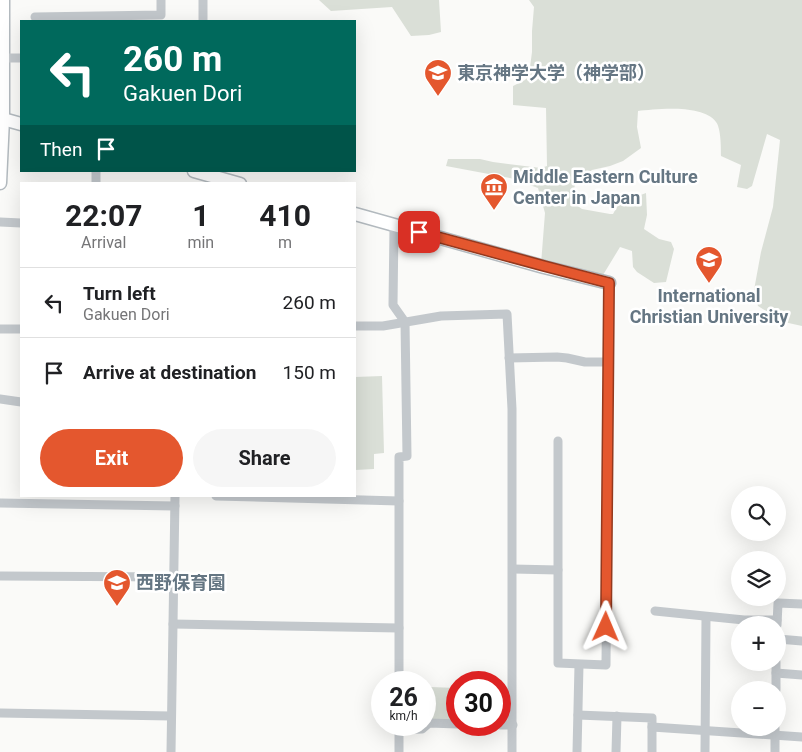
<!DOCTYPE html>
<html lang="en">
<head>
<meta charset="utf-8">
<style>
	:root { --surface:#fff; --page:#f6f6f6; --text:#202124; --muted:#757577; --line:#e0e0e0; --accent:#e4572e }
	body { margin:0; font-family:Roboto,"Noto Sans JP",sans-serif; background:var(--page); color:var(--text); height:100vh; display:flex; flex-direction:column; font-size:19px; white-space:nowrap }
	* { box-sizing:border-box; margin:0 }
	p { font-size:16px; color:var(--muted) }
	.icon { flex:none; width:28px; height:28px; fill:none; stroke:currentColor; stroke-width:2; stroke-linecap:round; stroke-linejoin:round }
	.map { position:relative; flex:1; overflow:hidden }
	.panel { position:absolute; left:20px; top:182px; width:336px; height:315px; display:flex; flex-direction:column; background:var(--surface); border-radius:0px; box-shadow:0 5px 20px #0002 }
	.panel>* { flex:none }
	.hud { position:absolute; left:20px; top:20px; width:336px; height:152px; border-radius:0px; box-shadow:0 5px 20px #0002; background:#00695c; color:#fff; overflow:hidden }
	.buttons { position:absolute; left:731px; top:486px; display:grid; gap:10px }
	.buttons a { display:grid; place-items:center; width:55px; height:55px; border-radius:50%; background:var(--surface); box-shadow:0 5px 20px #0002; font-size:25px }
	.speed { position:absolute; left:371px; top:671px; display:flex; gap:10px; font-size:25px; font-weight:700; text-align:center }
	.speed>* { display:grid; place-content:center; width:65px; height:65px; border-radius:50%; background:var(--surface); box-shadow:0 5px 20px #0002; line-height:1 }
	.speed small { font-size:12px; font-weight:400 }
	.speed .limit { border:8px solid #d22; background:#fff; color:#111 }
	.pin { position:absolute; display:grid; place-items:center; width:42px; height:42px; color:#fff; margin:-21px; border-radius:10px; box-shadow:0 2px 8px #0006 }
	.me { position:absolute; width:55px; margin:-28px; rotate:1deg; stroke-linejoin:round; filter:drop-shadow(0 0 4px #0008) }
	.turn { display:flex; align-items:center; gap:18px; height:105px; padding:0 20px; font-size:22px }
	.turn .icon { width:65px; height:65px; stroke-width:2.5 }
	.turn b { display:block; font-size:35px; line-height:42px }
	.then { display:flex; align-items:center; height:48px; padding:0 20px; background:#0003; gap:10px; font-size:19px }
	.eta { display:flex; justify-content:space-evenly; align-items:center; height:85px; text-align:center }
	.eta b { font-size:30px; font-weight:700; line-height:35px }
	.primary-button { display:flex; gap:10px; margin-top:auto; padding:10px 20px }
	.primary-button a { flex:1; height:58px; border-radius:30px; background:var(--accent); color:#fff; font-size:20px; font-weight:700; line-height:58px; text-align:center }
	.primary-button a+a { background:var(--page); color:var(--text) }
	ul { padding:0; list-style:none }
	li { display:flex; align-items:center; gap:15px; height:70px; padding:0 20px; border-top:1px solid var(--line) }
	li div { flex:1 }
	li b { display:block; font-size:19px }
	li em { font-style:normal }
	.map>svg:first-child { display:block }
	.green { fill:#dadfd7 }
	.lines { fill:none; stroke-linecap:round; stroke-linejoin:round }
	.secondary-casing { stroke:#b3babf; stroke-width:15 }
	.street { stroke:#c3c8cc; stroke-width:9 }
	.secondary { stroke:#fff; stroke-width:12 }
	.route-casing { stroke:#94391e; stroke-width:12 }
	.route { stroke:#e4572e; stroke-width:9 }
	.labels { text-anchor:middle; stroke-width:5; stroke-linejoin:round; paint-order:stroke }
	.poi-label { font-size:18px; font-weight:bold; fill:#657683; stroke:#fff; text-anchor:start }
</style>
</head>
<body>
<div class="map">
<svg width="802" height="752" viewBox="0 0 802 752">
	<rect width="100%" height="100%" fill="#fafaf8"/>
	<!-- green -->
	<g class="green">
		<path d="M319,0H439L441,32L429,35L411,36L392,7L331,11Z"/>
		<path d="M529,0H802V326L784,322L758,306L754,290L761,252L773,207L780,140L767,134L752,186L747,189L737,187L741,165L721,156C721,148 721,128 716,122C703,104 657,109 638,111L637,127L641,148L623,161L610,166L592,170L575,184L572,202L582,209L610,214H613L619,203L646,193L647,215L644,229L659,239L671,242L674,249L666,282L654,283L637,272L633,267L632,251L620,247L603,275L541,264L545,213L538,188L510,178L446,166L448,159H480L493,162L541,168L547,166L546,108L513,105V86L525,80L529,75L532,52V31L534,7Z"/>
		<path d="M382,376L384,453L374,454V469L355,470V377Z"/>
		<path d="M430,687L457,688L458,725L432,724Z"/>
		<path d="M500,688H509L508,722L500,724Z"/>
	</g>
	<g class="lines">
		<defs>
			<g id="secondary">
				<path d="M3,119L21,124"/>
				<path d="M194,171L240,184"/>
				<path d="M0,183L3,119V0"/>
				<path d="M355,214L544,267L609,283"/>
			</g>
		</defs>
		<!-- secondary casing -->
		<use href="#secondary" class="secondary-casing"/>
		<!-- street -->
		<g class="street">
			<path d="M203,0V21"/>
			<path d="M35,17L161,15V0"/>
			<path d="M3,58H21"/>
			<path d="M96,184V171"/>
			<path d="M0,222L21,223"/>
			<path d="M394,226L393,305L405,322L407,456L399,457V682"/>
			<path d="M355,326H383L441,316L507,314L512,409V752"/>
			<path d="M0,329H21"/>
			<path d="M509,358L557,357L567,358L585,362H608"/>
			<path d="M0,399L21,402"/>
			<path d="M558,441V663L606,665L609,283"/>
			<path d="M216,496L399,501"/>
			<path d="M0,503L175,506"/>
			<path d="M513,569L558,570"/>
			<path d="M0,576L174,577"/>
			<path d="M655,611L744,620H777"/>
			<path d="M173,624L399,628"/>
			<path d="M777,625L778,603L802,604"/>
			<path d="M778,639L802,641"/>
			<path d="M776,673L802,675"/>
			<path d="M776,690V662"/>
			<path d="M0,713L171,716"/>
			<path d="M578,715L652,718V752"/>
			<path d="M500,725H513"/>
			<path d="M652,727L802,737"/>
			<path d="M399,730L422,729L429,723L458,724"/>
			<path d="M171,752L175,496"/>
			<path d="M399,752V725"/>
			<path d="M577,752L579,665"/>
			<path d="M616,752L617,716"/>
			<path d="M705,752L706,617"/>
			<path d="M775,752V728"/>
		</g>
		<!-- secondary -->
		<use href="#secondary" class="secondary"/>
	</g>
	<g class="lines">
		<defs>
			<path id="route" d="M419,232L544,266L609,283L606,627"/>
		</defs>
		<!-- route casing -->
		<use href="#route" class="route-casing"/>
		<!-- route -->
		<use href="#route" class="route"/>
	</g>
	<!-- icons -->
	<defs>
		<symbol id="university-pin" viewBox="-11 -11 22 30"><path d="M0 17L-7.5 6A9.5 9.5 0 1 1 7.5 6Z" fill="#e4572e" stroke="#fff"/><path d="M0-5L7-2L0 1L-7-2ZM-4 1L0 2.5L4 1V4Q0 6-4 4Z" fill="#fff"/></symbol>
		<symbol id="museum-pin" viewBox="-11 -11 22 30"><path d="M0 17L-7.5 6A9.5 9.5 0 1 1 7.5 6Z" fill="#e4572e" stroke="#fff"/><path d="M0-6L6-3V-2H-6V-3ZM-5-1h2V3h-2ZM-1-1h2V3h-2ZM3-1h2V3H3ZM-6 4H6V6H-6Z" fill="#fff"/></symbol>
		<symbol id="school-pin" viewBox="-11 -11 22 30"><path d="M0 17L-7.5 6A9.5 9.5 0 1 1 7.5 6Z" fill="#e4572e" stroke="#fff"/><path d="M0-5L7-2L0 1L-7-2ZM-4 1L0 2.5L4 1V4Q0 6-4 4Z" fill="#fff"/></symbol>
	</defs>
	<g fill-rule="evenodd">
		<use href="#university-pin" x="422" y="57" width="32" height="43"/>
		<use href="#museum-pin" x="478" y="171" width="32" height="43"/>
		<use href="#university-pin" x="693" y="244" width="32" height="43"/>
		<use href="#school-pin" x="101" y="567" width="32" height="43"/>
	</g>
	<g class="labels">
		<!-- poi labels -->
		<g class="poi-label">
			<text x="457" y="79">東京神学大学（神学部）</text>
			<text x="513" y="183">Middle Eastern Culture<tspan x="513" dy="21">Center in Japan</tspan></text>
			<text x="709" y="302" text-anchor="middle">International<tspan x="709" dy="21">Christian University</tspan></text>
			<text x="136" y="589">西野保育園</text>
		</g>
	</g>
</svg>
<div class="buttons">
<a><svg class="icon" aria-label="search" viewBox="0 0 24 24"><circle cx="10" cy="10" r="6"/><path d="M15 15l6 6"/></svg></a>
<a><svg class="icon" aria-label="layers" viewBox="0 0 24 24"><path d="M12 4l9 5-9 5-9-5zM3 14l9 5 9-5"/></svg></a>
<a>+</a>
<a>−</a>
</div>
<div class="speed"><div>26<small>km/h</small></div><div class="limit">30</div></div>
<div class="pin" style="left:419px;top:232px;background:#d93025"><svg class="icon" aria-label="arrive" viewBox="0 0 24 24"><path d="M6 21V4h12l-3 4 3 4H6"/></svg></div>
<svg class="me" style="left:606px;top:627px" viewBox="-20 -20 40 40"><path d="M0-17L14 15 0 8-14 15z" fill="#e4572e" stroke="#fff" stroke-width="4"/></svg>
<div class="hud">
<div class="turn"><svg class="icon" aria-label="left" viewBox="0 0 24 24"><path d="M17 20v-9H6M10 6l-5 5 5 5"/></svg><div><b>260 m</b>Gakuen Dori</div></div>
<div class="then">Then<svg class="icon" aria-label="arrive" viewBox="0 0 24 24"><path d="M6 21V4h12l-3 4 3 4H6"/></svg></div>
</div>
<section class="panel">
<div class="eta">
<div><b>22:07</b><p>Arrival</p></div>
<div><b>1</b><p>min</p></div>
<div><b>410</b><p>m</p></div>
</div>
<ul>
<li><svg class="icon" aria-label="left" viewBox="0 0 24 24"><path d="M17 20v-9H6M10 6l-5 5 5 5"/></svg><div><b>Turn left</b><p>Gakuen Dori</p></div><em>260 m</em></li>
<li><svg class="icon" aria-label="arrive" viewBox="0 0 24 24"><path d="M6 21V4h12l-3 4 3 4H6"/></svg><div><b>Arrive at destination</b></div><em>150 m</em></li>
</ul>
<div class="primary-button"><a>Exit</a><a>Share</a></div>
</section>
</div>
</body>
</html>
